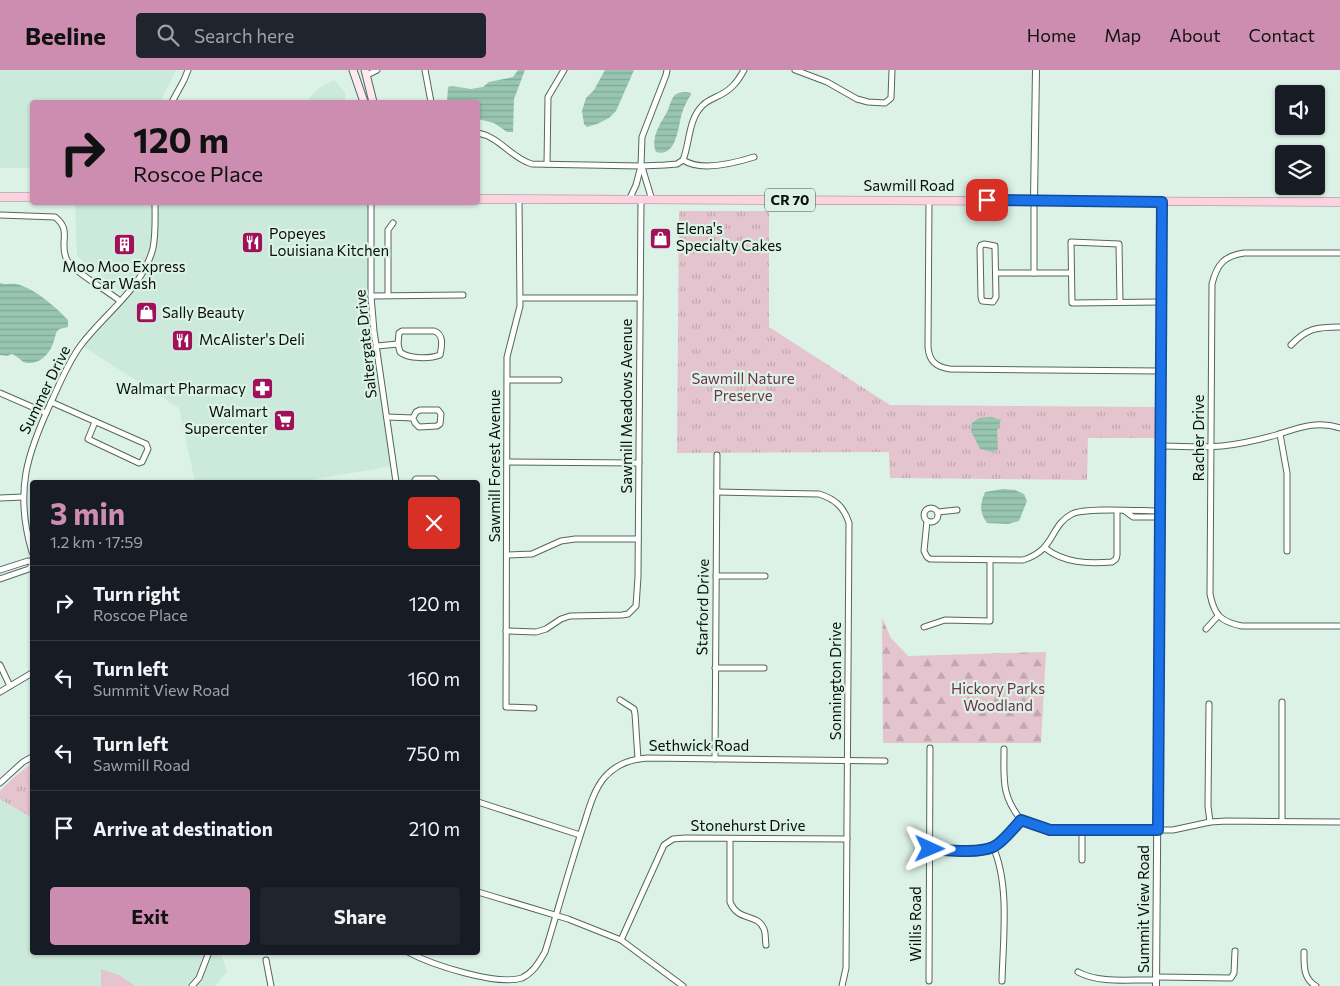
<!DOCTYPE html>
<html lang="en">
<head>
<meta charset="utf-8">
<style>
	:root { --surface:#171b24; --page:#20242c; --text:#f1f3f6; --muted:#9ea1a6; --line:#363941; --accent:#cd8db0 }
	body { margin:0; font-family:Commissioner,sans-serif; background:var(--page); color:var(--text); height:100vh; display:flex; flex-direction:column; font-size:19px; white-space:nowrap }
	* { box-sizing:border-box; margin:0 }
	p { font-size:16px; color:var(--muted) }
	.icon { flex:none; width:28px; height:28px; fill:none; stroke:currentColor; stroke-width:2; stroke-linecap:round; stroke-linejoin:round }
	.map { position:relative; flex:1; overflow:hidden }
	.drawer { position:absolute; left:30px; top:410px; width:450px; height:475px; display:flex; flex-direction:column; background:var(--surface); border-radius:5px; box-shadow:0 1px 4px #0004 }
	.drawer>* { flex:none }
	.guide { position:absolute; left:30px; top:30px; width:450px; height:105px; border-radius:5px; box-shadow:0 1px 4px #0004; background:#cd8db0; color:#111; overflow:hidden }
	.controls { position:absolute; left:1275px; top:15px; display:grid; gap:10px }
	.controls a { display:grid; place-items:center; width:50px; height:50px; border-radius:5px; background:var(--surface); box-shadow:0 1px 4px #0004; font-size:25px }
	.pin { position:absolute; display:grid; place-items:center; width:42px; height:42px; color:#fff; margin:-21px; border-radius:10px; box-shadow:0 2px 8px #0006 }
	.me { position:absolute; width:55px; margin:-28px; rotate:91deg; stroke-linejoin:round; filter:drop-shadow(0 0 4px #0008) }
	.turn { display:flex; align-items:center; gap:18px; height:105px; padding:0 20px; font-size:22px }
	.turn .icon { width:65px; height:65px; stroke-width:2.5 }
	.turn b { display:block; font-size:35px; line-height:42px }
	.round { display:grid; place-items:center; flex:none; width:52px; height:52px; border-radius:5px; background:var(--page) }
	.headline { display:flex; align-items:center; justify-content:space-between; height:85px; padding:0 20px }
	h1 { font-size:30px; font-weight:700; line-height:38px; color:var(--accent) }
	.action { display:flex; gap:10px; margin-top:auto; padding:10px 20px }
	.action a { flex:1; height:58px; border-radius:5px; background:var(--accent); color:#111; font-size:20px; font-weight:700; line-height:58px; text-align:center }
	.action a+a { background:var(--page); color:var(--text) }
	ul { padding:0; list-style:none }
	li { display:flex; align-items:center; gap:15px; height:75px; padding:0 20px; border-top:1px solid var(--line) }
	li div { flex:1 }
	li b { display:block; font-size:19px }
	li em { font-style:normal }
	header { display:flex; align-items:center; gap:30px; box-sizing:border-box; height:70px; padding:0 25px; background:var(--accent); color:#111 }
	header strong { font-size:24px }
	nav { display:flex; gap:28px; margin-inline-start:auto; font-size:18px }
	.search { width:350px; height:45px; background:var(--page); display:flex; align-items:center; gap:12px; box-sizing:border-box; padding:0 18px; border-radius:5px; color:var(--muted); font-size:19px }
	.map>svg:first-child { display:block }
	.built { fill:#cbeadb }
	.grass { fill:url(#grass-tufts) }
	.forest { fill:url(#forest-firs) }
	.garden { fill:#e4c4ce }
	.water { fill:url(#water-rules) }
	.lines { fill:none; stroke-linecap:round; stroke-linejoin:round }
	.minor-casing { stroke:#53675e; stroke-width:7 }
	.tertiary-casing { stroke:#53675e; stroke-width:8 }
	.secondary-casing { stroke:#53675e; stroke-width:9 }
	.primary-casing { stroke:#a57b88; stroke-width:9 }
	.minor { stroke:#fff; stroke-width:5 }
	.tertiary { stroke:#fff; stroke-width:6 }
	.secondary { stroke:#fee9f0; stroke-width:7 }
	.primary { stroke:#fcd3e0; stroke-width:8 }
	.route-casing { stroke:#114b97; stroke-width:12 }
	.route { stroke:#1a73e8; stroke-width:9 }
	.labels { text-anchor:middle; stroke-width:4.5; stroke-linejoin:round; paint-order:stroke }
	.shield { fill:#dcf2e7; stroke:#47524d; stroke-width:1 }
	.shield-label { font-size:14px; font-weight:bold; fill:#070e0b }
	.street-label { font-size:15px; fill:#070e0b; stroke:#dcf2e7 }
	.poi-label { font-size:15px; fill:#070e0b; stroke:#dcf2e7; text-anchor:start }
	.park-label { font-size:15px; fill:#6d3349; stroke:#dcf2e7 }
</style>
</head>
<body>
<header>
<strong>Beeline</strong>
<div class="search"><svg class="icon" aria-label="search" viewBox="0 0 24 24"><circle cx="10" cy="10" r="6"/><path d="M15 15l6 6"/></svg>Search here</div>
<nav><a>Home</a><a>Map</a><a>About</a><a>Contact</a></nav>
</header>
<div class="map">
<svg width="1340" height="916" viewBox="0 0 1340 916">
	<defs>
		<pattern id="grass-tufts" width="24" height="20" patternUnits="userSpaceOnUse" patternTransform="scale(1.25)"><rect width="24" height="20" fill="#e4c4ce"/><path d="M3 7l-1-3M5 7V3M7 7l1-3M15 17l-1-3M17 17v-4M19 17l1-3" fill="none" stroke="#c2a7b0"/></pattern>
		<pattern id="forest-firs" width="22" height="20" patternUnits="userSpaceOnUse" patternTransform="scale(1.25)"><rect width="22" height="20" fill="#e4c4ce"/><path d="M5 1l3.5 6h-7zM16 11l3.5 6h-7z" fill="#c2a7b0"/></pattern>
		<pattern id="water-rules" width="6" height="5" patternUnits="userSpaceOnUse" patternTransform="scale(1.25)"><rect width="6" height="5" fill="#97c5b0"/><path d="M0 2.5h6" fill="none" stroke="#81a896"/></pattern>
	</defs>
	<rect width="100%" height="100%" fill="#dcf2e7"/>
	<!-- built -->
	<g class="built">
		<path d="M0,0H176L160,32H32V98H0Z"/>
		<path d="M334,10L345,22V32H306L319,18Z"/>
		<path d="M75,133H371V226L394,396L297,412H195L179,338L81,275L125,225L77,186Z"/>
		<path d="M0,729L32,748V882L221,883L227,902L215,916H0Z"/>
	</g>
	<!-- grass -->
	<g class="grass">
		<path d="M679,141H769V257L890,335L1157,337L1156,368H1088L1087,410L890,408L889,382L677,383Z"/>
		<path d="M32,693V748L0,729V721L13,708Z"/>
	</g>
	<!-- forest -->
	<path class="forest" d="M882,548L891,568L908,586L1046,582L1041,673H883Z"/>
	<!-- garden -->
	<path class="garden" d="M101,899L119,905L135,916H101Z"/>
	<!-- water -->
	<g class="water">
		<path d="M518,0H525L514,29L513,62H507L494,53L478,49V32H447L448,17L452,16L471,19L483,17L489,12L513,7Z"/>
		<path d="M605,0H634L616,41L609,48L597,54L587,57L584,54L582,41L586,28L594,20Z"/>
		<path d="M687,22L691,23V25C687,30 684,37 682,43C678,56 677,88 656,82C650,67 661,53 668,40C670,35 671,29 675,25C679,22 682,22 687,22Z"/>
		<path d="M0,213C5,215 10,213 16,214C33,217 57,238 68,250V257C64,258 60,258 57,261C55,265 54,272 52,276C48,285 39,294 28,293C22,293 18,286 12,284L7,286L0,285Z"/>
		<path d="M992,347L1001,350L997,361L998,379L992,382L980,379L971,361L972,353L979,348Z"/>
		<path d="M1003,419L1015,420L1024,424L1027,431L1019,451L1008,454L987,453C979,442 980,434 985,422Z"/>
	</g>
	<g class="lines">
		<defs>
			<g id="minor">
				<path d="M425,0L431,32"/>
				<path d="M795,0L827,12L857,29L868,32L885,33L891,28L892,0"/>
				<path d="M367,5L377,0"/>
				<path d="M172,32L184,10L188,0"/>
				<path d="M478,63C500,67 511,88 532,94L641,96L665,95L677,94L683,90C690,73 688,49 703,35C707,31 712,29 716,27C730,21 737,13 744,0"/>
				<path d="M683,90C701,102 735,93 754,87"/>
				<path d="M547,94L548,27L564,0"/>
				<path d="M642,97L652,130"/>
				<path d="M519,129L520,236L507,287L506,637L534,638"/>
				<path d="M629,130L636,115L641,96L642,67L666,5L667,0"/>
				<path d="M929,130L928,277C929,291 936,297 950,299L1161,301"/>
				<path d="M371,132V226L374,261L396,412"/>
				<path d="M0,145L55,147C73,161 58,173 67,190C74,202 108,221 120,231"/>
				<path d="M984,174L995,176V178L996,227L993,232L982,231L981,227L980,178L981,175Z"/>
				<path d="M1340,183H1244C1224,186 1217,194 1212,214L1210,524C1214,545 1221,552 1242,556H1340"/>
				<path d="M996,203H1071"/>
				<path d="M1034,203V131"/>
				<path d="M388,225V160L393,153"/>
				<path d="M371,226L463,225"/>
				<path d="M521,228H640"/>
				<path d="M1120,232L1119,174L1071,172L1072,233L1161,232"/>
				<path d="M402,261H434C444,264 442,276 440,285C430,289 408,289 400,282L398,274L399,263Z"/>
				<path d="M1291,275C1307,258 1317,257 1340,257"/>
				<path d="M377,276L398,274"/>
				<path d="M508,310H559"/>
				<path d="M0,323L46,343"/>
				<path d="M51,332L146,374L148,379L142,392L139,393L88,369L95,352"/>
				<path d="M420,340H438L441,344L440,354L437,356L419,357L415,353L413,348L416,342Z"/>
				<path d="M387,347L413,348"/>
				<path d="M1280,364L1287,403V481"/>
				<path d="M1160,376C1181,376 1202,378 1222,376C1241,374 1258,370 1276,365C1298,358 1317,350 1340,358"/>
				<path d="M507,392L639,393"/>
				<path d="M414,412L416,409H434L437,412"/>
				<path d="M717,422L819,424C835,429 844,437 849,453L846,898L842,916"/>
				<path d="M0,428L23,427"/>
				<circle cx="931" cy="445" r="7"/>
				<path d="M1125,441L1133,447H1160"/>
				<path d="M938,442L957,440"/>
				<path d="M927,451L924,481L927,487L930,489L1023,490C1056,480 1049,456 1072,444C1085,437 1142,441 1160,441"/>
				<path d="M1045,478C1064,493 1088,494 1112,492L1116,489L1117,485V441"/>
				<path d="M32,482C14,421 27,383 53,328C61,310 69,291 81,275C105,243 143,218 153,178C156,163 155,147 155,132"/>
				<path d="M507,485L532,484L561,471L575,469H638"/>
				<path d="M0,500L28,491L32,492"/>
				<path d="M716,506H765"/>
				<path d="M0,509L29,499L32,495"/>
				<path d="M924,557L945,550L990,551V490"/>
				<path d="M1206,559L1218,546"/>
				<path d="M506,561L536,562L546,559L561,549L570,546L622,545L628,544L636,536L638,507L641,130"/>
				<path d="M0,595L10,616"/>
				<path d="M715,598H764"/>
				<path d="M0,622L32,603"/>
				<path d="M620,630L634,639L635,644L638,689"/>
				<path d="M1209,634L1208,736L1210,752"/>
				<path d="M1004,679C1004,709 1001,725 1021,750"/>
				<path d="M715,689L717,385"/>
				<path d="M0,713L23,692L32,687"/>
				<path d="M478,732L580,765"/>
				<path d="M1021,750L1050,759L1064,760H1173L1210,752L1227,751L1340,752"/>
				<path d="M1282,751V632"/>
				<path d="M1082,760V790"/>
				<path d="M730,769V832C739,853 757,842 764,859C766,864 765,870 766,875"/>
				<path d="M993,777C1010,814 1003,870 1002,911"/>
				<path d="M930,779C947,780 977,784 993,777C1002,773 1014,758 1021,750"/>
				<path d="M478,822L568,849L621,870L683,916"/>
				<path d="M621,870L664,775L673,769L685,768L847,769"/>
				<path d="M408,882C432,895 497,916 522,908C534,902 539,892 545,882C558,840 569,799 583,757C588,742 593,721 604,708C615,695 631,689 647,688L885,691"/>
				<path d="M1304,882C1304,895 1303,909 1316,916"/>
				<path d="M266,890L271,916"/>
				<path d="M1078,902C1100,914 1132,909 1156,910"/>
				<path d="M1157,907L1231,908L1234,903L1235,881"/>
				<path d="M929,911L930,678"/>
				<path d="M192,916L199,908L209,882"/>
			</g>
			<g id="tertiary">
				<path d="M1034,131L1036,0"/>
				<path d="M1156,916L1162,131"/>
			</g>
			<g id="secondary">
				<path d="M353,0L364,32"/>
				<path d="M365,0L373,32"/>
			</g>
			<g id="primary">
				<path d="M0,127H32"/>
				<path d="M478,129L1340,132"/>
			</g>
		</defs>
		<!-- minor casing -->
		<use href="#minor" class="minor-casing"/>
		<!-- tertiary casing -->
		<use href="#tertiary" class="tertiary-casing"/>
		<!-- secondary casing -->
		<use href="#secondary" class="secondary-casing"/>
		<!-- primary casing -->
		<use href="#primary" class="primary-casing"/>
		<!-- minor -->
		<use href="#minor" class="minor"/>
		<!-- tertiary -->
		<use href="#tertiary" class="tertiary"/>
		<!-- secondary -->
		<use href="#secondary" class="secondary"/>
		<!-- primary -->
		<use href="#primary" class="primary"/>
	</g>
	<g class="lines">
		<defs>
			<path id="route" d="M930,779C947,780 977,784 993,777C1002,773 1014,758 1021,750L1050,760H1158L1162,132L987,130"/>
		</defs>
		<!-- route casing -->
		<use href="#route" class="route-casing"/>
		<!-- route -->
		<use href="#route" class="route"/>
	</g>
	<!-- icons -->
	<defs>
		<symbol id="shop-square" viewBox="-11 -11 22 22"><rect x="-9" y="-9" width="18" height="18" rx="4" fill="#a0115a" stroke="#dcf2e7"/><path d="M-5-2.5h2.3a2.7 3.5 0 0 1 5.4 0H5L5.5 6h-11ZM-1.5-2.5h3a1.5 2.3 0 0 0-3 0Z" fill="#fff"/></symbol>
		<symbol id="restaurant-square" viewBox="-11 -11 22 22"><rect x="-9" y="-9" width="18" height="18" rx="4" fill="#a0115a" stroke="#dcf2e7"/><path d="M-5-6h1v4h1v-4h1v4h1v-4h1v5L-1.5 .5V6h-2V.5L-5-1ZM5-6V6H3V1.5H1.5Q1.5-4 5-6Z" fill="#fff"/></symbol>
		<symbol id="building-square" viewBox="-11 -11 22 22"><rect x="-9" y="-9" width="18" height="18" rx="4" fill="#a0115a" stroke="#dcf2e7"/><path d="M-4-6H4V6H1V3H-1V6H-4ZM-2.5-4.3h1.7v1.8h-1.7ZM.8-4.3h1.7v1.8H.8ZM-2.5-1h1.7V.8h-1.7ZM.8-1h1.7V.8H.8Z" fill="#fff"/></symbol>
		<symbol id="pharmacy-square" viewBox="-11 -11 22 22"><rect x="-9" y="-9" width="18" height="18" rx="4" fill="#a0115a" stroke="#dcf2e7"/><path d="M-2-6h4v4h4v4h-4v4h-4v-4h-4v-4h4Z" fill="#fff"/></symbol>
		<symbol id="supermarket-square" viewBox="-11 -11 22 22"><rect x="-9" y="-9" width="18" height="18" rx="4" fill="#a0115a" stroke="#dcf2e7"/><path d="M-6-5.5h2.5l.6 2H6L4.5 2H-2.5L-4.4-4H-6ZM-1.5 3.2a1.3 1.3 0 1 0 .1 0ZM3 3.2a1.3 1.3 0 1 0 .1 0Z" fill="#fff"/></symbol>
	</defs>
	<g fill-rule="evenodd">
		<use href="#shop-square" x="648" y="156" width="25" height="25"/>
		<use href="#restaurant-square" x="240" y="160" width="25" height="25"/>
		<use href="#building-square" x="112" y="162" width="25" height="25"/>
		<use href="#shop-square" x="134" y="230" width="25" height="25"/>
		<use href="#restaurant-square" x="170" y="258" width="25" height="25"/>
		<use href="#pharmacy-square" x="250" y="306" width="25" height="25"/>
		<use href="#supermarket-square" x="272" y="338" width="25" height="25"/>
	</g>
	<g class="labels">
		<!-- shield labels -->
		<rect class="shield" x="765" y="118.5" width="50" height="23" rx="4"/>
		<g class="shield-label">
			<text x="790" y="135">CR 70</text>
		</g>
		<!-- street labels -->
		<g class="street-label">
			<text x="909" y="121">Sawmill Road</text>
			<text transform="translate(366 274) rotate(-96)" y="5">Saltergate Drive</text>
			<text transform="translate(45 320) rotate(-64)" y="5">Summer Drive</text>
			<text transform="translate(627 336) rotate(-90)" y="5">Sawmill Meadows Avenue</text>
			<text transform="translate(1199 368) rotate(-90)" y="5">Racher Drive</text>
			<text transform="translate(495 396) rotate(-90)" y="5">Sawmill Forest Avenue</text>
			<text transform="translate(703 537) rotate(-89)" y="5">Starford Drive</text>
			<text transform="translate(836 611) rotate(-90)" y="5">Sonnington Drive</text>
			<text x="699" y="681">Sethwick Road</text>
			<text x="748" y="761">Stonehurst Drive</text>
			<text transform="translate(1144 839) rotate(-90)" y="5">Summit View Road</text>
			<text transform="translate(916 854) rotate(-90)" y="5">Willis Road</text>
		</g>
		<!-- poi labels -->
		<g class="poi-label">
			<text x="676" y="164">Elena's<tspan x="676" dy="17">Specialty Cakes</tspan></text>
			<text x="269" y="169">Popeyes<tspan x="269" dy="17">Louisiana Kitchen</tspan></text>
			<text x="124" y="202" text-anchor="middle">Moo Moo Express<tspan x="124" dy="17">Car Wash</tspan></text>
			<text x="162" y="248">Sally Beauty</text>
			<text x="199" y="275">McAlister's Deli</text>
			<text x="246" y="324" text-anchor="end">Walmart Pharmacy</text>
			<text x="268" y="347" text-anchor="end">Walmart<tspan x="268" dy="17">Supercenter</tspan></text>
		</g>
		<!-- park labels -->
		<g class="park-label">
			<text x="743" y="314">Sawmill Nature<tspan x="743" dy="17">Preserve</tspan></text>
			<text x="998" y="624">Hickory Parks<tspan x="998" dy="17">Woodland</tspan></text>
		</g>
	</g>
</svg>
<div class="controls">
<a><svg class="icon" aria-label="sound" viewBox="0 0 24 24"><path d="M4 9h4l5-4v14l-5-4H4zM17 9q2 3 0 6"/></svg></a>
<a><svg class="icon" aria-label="layers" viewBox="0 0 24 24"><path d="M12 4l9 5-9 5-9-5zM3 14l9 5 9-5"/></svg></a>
</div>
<div class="pin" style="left:987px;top:130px;background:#d93025"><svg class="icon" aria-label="arrive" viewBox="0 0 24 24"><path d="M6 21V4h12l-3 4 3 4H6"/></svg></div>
<svg class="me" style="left:930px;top:779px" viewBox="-20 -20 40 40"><path d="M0-17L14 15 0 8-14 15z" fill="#1a73e8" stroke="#fff" stroke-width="4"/></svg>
<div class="guide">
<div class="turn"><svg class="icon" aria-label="right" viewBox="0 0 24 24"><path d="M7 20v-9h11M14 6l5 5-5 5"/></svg><div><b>120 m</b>Roscoe Place</div></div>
</div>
<section class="drawer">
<div class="headline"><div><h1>3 min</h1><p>1.2 km · 17:59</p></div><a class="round" style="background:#d93025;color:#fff"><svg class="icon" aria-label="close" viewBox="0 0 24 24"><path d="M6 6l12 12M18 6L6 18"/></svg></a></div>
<ul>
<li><svg class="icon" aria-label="right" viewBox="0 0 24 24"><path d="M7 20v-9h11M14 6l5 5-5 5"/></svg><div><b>Turn right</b><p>Roscoe Place</p></div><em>120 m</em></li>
<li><svg class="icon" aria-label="left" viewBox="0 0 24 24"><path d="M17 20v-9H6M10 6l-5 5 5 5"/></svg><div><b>Turn left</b><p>Summit View Road</p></div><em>160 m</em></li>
<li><svg class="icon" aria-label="left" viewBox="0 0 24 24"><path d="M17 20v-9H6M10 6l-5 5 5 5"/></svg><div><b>Turn left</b><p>Sawmill Road</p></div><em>750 m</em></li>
<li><svg class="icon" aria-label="arrive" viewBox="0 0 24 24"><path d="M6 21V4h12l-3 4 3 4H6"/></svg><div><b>Arrive at destination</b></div><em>210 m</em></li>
</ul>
<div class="action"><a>Exit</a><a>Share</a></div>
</section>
</div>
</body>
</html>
